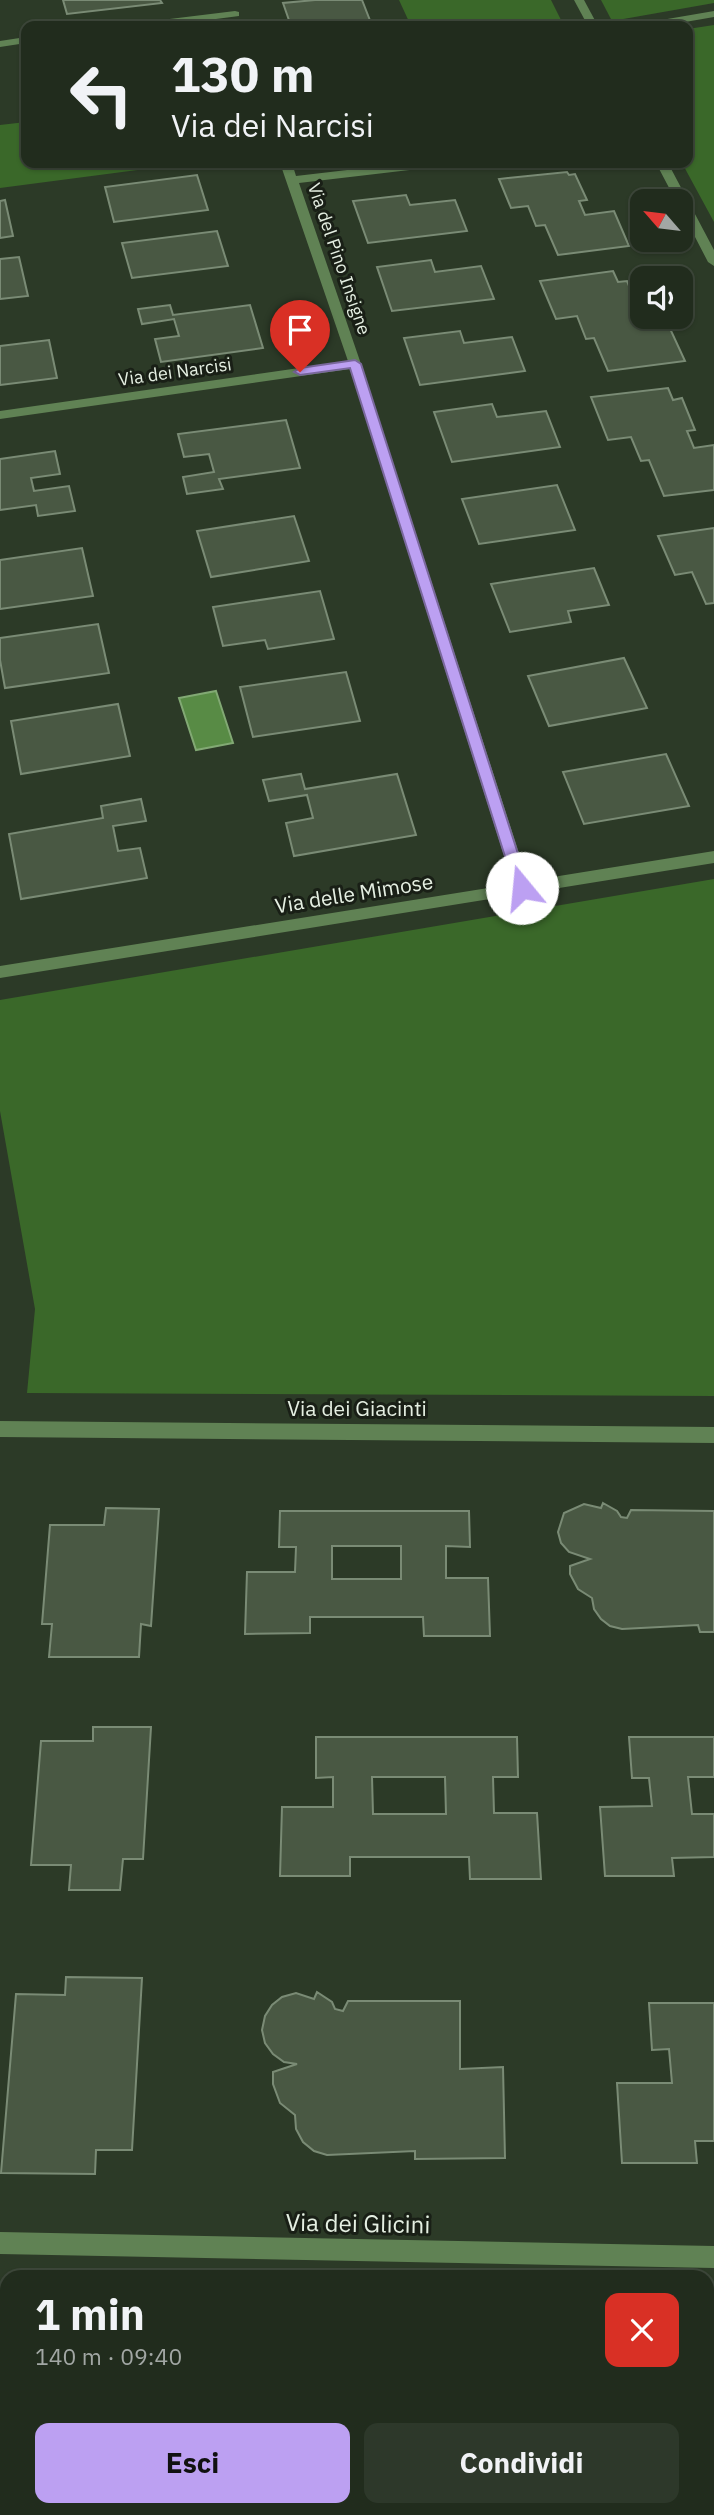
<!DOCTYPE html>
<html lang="it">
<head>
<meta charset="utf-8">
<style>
	:root { --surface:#212c1d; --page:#2d382a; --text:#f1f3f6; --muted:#a2a7a4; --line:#3e483b; --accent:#bca0f2 }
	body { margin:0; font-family:"IBM Plex Sans",sans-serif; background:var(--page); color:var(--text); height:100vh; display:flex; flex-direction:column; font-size:26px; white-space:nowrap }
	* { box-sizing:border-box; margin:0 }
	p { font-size:23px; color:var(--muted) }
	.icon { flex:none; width:38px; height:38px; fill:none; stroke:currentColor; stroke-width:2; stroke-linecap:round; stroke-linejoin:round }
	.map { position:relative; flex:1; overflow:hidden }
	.details { position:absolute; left:0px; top:2270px; width:714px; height:247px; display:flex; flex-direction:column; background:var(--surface); border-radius:21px 21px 0 0; box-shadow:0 2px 5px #0004,0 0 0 2px var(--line) }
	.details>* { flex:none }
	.hud { position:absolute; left:21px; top:21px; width:672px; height:147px; border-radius:14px; box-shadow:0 2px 5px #0004,0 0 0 2px var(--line); background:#212c1d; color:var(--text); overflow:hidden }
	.needle { width:46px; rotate:298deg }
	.fabs { position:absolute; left:630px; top:189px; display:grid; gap:14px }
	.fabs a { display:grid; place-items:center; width:63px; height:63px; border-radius:14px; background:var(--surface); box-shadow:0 2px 5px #0004,0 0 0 2px var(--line); font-size:35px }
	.pin { position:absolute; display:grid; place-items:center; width:60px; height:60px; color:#fff; margin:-72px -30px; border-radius:50% 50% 50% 0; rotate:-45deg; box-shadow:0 0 7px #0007 }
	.pin .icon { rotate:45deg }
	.me { position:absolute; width:77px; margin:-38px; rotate:343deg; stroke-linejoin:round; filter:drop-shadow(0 0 5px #0008) }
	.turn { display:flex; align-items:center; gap:24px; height:147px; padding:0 35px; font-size:32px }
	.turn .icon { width:91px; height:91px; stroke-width:2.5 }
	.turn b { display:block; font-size:49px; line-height:60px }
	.round { display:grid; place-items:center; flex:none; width:74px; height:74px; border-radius:14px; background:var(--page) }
	.head { display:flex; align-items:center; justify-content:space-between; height:119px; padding:0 35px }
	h1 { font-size:42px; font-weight:700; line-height:52px }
	.primary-button { display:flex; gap:14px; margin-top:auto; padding:14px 35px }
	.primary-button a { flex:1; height:80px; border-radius:14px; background:var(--accent); color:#111; font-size:28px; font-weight:700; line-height:80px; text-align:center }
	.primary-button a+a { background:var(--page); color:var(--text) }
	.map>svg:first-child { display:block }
	.green { fill:#3a6829 }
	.water { fill:#588b45; stroke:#82a974; stroke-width:2 }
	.building { fill:#495843; stroke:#7a8b75; stroke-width:2; fill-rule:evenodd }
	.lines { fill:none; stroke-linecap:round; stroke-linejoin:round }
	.minor { fill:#608254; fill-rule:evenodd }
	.route { fill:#bca0f2; stroke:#7a689d; stroke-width:2 }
	.labels { text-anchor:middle; stroke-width:6; stroke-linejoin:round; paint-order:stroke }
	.far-street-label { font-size:18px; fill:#e5efe2; stroke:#191f16 }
	.street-label { font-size:21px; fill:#e5efe2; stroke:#191f16 }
	.near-street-label { font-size:24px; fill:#e5efe2; stroke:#191f16 }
</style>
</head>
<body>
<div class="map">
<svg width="714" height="2515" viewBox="0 0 714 2515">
	<rect width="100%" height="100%" fill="#2c3a27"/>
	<!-- green -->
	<g class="green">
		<path d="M399,0H551L564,26H411Z"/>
		<path d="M601,0H714V3L612,21Z"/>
		<path d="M714,25V222L682,163H688V29Z"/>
		<path d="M26,122V163H191L0,188V125Z"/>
		<path d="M714,879V1396L27,1393L35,1309L0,1111V1000Z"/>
		<path d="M0,2305H7V2510H707V2307H714V2515H0Z"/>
	</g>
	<!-- water -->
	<path class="water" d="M216,691L233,743L196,750L179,698Z"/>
	<!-- building -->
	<g class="building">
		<path d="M63,0H160L162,3L67,14Z"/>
		<path d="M315,0H362L371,23L291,26L283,3Z"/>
		<path d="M567,172L569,175L575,174L587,200L579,201L585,215L614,211L629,246L558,255L545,225L536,226L528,206L511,208L499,179Z"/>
		<path d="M197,175L208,210L114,222L105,187Z"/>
		<path d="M406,195L410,205L455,200L467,231L368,243L353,201Z"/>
		<path d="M5,200L13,236L0,238V201Z"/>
		<path d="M217,231L228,266L132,278L122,243Z"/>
		<path d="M19,257L28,296L0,299V259Z"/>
		<path d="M431,260L435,272L481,266L494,299L392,311L377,267Z"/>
		<path d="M613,271L618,282L627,281L639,310L631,311L638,326L667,322L685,361L608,371L594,338L586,339L577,316L556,319L540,281Z"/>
		<path d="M170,305L173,315L250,305L263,348L161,362L155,339L179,336L174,319L142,324L138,309Z"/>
		<path d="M460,331L464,343L512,337L525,371L420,385L404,338Z"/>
		<path d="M49,340L57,378L0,385V346Z"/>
		<path d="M668,388L673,400L682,398L695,430L687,431L694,448L714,445V490L664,496L649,460L641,461L631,437L608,440L591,397Z"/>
		<path d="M492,404L497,417L546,411L560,447L452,462L434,412Z"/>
		<path d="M286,420L300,468L219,479L223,489L187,494L183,477L214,472L209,454L184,457L178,434Z"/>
		<path d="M55,451L60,474L31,478L34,491L69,486L75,511L38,516L36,505L0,510V459Z"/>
		<path d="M557,485L575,530L479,544L462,499Z"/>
		<path d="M294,516L309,561L211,577L197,531Z"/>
		<path d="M714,528V603L706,604L692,572L675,575L658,536Z"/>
		<path d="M82,548L93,596L0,609V560Z"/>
		<path d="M594,568L609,605L568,611L571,622L510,632L491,584Z"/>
		<path d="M320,591L334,639L268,649L265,640L223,646L213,607Z"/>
		<path d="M98,624L109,673L5,688L0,660V638Z"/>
		<path d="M624,658L647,708L549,726L528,676Z"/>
		<path d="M346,672L360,721L253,737L240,687Z"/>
		<path d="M118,704L130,756L21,774L11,721Z"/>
		<path d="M666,754L689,806L584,824L563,772Z"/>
		<path d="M301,774L305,789L397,774L416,835L294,856L286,823L313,818L307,795L269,801L263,780Z"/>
		<path d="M141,799L146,821L113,826L118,851L140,848L147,878L21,899L9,834L103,818L101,806Z"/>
		<path d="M603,1503L617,1511L621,1517L627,1518L631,1510L714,1511V1632H700L698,1625L622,1629L610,1626L601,1619L594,1609L592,1598L578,1589L570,1574V1566L590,1559L569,1552L561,1543L558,1532L564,1513L584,1504L601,1508Z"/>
		<path d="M106,1508L159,1509L151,1626L141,1624L139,1657H49L52,1624H42L50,1525H104Z"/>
		<path d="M280,1511H469L470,1547L446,1546V1578H488L490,1636H424L423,1617H310V1633L245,1634L247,1572H295L296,1547H279ZM332,1546H401V1579H332Z"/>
		<path d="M93,1727H151L143,1859H123L120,1890H69L71,1865H31L41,1741H93Z"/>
		<path d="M316,1737H517L518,1777H493L494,1813H537L541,1879H470L469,1857H350V1876H280L282,1807H333V1777L316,1778ZM372,1777H445L446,1814H373Z"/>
		<path d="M629,1737H714V1777H688L692,1814H714V1857L672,1858L674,1876H605L600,1807L652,1806L649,1778H632Z"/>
		<path d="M66,1977L142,1978L132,2150H96L95,2174L1,2173L16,1994L65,1995Z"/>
		<path d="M317,1992L332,2002L335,2009L343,2011L348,2001H460V2069L503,2067L505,2158L415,2159V2151L327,2155L314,2151L303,2142L296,2129L295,2115L280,2103L273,2084V2072L297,2064L284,2062L273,2054L265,2043L262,2030L265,2016L272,2005L282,1997L296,1993L314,1999Z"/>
		<path d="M649,2003H714V2141H695L697,2163H622L617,2083H672L669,2049L652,2050Z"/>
	</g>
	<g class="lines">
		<!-- minor -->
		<g class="minor">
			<path d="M574,0H584L598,26H588Z"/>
			<path d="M235,11L239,12V16L162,26H131L137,23Z"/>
			<path d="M714,11V17L662,26H638L644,23Z"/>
			<path d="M26,37V43L0,47V41Z"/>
			<path d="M280,163H292L296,176L407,163H441L435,167L299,183L361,364L528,881L714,851V863L0,978V966L513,884L350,369L0,419V411L348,361Z"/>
			<path d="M656,163H668L714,250V266L708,262L681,210V201H676Z"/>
			<path d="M0,1421L714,1427V1443L0,1437Z"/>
			<path d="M0,2232L714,2246V2268L0,2254Z"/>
		</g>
	</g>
	<!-- route -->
	<path class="route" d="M355,360L361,364L529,888L527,892L522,894L515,888L350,368L300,375L294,372L300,368Z"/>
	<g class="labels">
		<!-- far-street labels -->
		<g class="far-street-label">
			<text transform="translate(339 259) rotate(71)" y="6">Via del Pino Insigne</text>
			<text transform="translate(175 372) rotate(-8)" y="6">Via dei Narcisi</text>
		</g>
		<!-- street labels -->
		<g class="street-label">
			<text transform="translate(354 894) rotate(-9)" y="7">Via delle Mimose</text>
			<text x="357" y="1416">Via dei Giacinti</text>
		</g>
		<!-- near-street labels -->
		<g class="near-street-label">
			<text transform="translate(358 2224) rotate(1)" y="8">Via dei Glicini</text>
		</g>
	</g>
</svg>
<div class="fabs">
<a><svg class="needle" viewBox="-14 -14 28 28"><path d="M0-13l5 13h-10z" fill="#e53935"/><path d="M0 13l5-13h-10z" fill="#a2a7a4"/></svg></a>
<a><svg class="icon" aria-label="sound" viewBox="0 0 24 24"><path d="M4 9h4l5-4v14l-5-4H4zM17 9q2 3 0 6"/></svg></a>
</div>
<div class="pin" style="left:300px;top:372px;background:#d93025"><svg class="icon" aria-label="arrive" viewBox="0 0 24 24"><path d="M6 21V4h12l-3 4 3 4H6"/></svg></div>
<svg class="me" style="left:522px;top:888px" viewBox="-20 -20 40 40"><circle r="19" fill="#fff"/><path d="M0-13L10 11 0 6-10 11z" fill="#bca0f2"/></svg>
<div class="hud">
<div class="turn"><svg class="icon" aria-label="left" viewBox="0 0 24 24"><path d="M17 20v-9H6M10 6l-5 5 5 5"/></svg><div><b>130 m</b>Via dei Narcisi</div></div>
</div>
<section class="details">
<div class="head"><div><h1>1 min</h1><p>140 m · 09:40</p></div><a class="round" style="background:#d93025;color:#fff"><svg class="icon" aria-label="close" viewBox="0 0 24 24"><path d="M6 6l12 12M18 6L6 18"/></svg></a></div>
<div class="primary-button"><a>Esci</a><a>Condividi</a></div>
</section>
</div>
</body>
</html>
